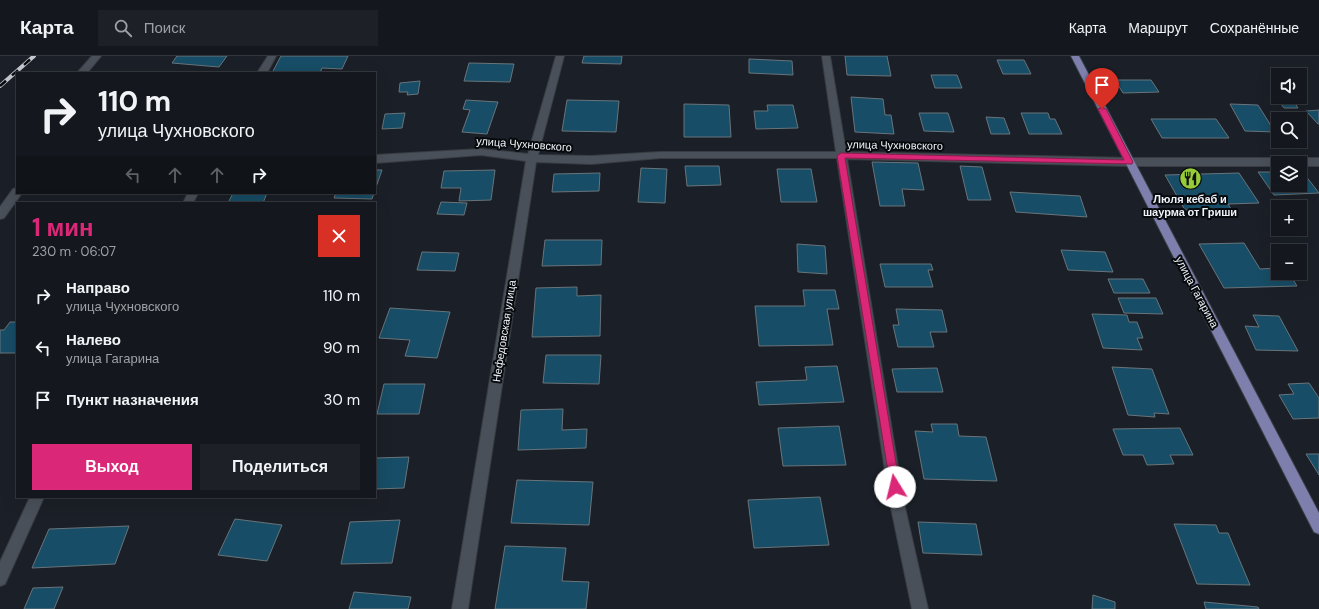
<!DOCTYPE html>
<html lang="ru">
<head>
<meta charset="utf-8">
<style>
	:root { --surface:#14181e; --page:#1d2127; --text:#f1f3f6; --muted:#9da0a4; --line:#33373c; --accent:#db2777 }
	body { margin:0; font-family:"DM Sans",sans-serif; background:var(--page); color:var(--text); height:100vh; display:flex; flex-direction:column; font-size:15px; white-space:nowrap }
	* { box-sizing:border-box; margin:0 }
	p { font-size:13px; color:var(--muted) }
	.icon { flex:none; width:22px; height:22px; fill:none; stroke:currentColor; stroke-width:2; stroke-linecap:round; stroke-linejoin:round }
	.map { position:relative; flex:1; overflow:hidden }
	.sheet { position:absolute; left:16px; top:146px; width:360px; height:296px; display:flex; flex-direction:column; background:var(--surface); border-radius:0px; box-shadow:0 4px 16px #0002,0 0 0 1px var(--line) }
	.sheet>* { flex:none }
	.guide { position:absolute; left:16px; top:16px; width:360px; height:122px; border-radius:0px; box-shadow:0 4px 16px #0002,0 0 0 1px var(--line); background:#14181e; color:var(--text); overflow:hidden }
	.tools { position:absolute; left:1271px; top:12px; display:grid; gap:8px }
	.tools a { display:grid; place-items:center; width:36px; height:36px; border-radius:0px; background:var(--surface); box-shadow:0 4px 16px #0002,0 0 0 1px var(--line); font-size:20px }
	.pin { position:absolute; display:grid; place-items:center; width:34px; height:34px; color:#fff; margin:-41px -17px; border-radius:50% 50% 50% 0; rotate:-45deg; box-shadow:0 0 4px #0007 }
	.pin .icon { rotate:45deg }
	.me { position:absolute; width:44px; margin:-22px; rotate:351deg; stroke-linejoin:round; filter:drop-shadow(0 0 3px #0008) }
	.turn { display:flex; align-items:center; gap:14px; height:84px; padding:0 16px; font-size:18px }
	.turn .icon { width:52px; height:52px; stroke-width:2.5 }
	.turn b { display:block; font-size:28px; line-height:34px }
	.lanes { display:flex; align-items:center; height:38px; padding:0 16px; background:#0003; justify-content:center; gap:20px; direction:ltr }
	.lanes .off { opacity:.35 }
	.round { display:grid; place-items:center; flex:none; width:42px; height:42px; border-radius:0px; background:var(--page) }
	.summary { display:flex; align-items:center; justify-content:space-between; height:68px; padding:0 16px }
	h1 { font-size:24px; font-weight:700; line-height:30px; color:var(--accent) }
	.action { display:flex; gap:8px; margin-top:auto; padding:8px 16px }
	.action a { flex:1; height:46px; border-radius:0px; background:var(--accent); color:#fff; font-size:16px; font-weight:700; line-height:46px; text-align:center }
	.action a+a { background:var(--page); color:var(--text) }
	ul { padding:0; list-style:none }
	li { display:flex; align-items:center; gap:12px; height:52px; padding:0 16px }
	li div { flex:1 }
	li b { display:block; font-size:15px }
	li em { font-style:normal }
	header { display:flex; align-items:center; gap:24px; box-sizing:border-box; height:56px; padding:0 20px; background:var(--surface); border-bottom:1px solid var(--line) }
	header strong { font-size:19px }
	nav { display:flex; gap:22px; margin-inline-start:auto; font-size:14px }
	.search { width:280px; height:36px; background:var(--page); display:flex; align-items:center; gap:10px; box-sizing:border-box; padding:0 14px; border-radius:0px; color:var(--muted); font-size:15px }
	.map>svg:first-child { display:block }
	.building { fill:#174d66; stroke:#69747a }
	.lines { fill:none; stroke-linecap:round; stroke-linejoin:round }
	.minor-casing { stroke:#393d43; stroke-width:2 }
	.major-casing { stroke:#393d43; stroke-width:2 }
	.minor { fill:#4a5059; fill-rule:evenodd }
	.major { fill:#7e7fac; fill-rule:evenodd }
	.rail-casing { stroke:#c5c8ce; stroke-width:4 }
	.rail { stroke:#070a0d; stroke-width:2.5; stroke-dasharray:8; stroke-linecap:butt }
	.route { fill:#db2777; stroke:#8e194d }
	.labels { text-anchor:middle; stroke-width:4; stroke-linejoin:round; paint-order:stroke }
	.street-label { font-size:11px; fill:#eff2f8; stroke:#070a0d }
	.poi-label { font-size:11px; font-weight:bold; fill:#eff2f8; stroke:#070a0d }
</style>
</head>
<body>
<header>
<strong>Карта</strong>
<div class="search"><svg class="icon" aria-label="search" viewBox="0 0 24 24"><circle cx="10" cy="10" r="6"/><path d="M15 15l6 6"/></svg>Поиск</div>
<nav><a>Карта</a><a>Маршрут</a><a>Сохранённые</a></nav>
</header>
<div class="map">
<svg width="1319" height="553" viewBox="0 0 1319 553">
	<rect width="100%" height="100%" fill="#1b2028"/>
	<!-- building -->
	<g class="building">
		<path d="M177,0H227L219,11L172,7Z"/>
		<path d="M281,0H348L342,13L322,12L320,17H272Z"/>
		<path d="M584,0H622L621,8L582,7Z"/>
		<path d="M845,0H887L891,20L847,19Z"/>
		<path d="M749,3L792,5L793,19L749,17Z"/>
		<path d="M997,4H1024L1031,18H1003Z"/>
		<path d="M469,7L514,8L510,26L464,25Z"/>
		<path d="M931,19H957L962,32H935Z"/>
		<path d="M1115,24H1151L1159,36L1123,37Z"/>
		<path d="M420,25L418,38L407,39L408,36H399L400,27Z"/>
		<path d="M1275,40L1291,41L1298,52H1284Z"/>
		<path d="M851,41L883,43L885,59H891L894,78L855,76Z"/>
		<path d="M466,44L498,46L487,78L462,76L470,54L463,53Z"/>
		<path d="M567,44L619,45L616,76L562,75Z"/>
		<path d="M684,48L729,49L731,81H684Z"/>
		<path d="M1230,48L1258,49L1275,76L1245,75Z"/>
		<path d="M767,49H793L798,72L756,73L754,55H768Z"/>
		<path d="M1319,54V68H1318L1306,55Z"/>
		<path d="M405,57L402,72L382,73L385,58Z"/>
		<path d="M919,57H948L954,76L924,75Z"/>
		<path d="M1021,57H1048L1050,63H1055L1062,78H1029Z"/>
		<path d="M986,61L1004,62L1010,78H991Z"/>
		<path d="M1151,63H1216L1229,82H1162Z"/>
		<path d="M872,106L918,107L924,134L902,133L905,150H880Z"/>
		<path d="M685,110H719L721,129L687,130Z"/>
		<path d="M960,110L982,111L991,144H968Z"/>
		<path d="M641,112L667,113L665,147L638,146Z"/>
		<path d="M777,113H811L817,146H781Z"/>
		<path d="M375,114H382L375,134Z"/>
		<path d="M495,114L491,144L459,145L461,132H441L444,115Z"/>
		<path d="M1300,115H1302L1319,137L1274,139L1258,116H1278V129H1300Z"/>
		<path d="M600,117L599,135L552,136L554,118Z"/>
		<path d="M1239,117L1259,147L1228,148L1231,153L1185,154L1165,119Z"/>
		<path d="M1010,136L1080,140L1087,161L1016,156Z"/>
		<path d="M233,137H267L263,147H228Z"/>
		<path d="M336,137H374L372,143L334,142Z"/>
		<path d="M441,146L467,147L464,159L437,158Z"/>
		<path d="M545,184H602L601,209L542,210Z"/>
		<path d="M1244,187L1260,213L1278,212V217H1289L1297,230L1224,232L1199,188Z"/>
		<path d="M797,188L825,190L827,218L798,216Z"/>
		<path d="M1061,194L1105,196L1113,216L1068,214Z"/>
		<path d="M422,196L459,197L455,215L417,214Z"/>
		<path d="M880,208H931L933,214H928L933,231H885Z"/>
		<path d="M1108,223H1143L1150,237H1114Z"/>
		<path d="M577,231V240L601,239L600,280L532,281L536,232Z"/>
		<path d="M803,234H835L839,253H827L833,289L759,290L755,250H805Z"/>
		<path d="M1118,242H1156L1163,258L1124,257Z"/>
		<path d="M390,252L450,256L437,302L405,300L410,284L379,282Z"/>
		<path d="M896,253L942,254L947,276H930L934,291H898L893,269H899Z"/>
		<path d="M1092,258L1127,259L1129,266H1137L1143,282H1137L1142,294L1103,292Z"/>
		<path d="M1253,259L1279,260L1298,295L1256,294L1245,270L1259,271Z"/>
		<path d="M10,266H17V297H0V274H4Z"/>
		<path d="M546,299H601L599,328L543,327Z"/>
		<path d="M837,310L844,346L759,349L756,326L807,324L805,311Z"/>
		<path d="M1112,311L1152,313L1169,358L1154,357L1155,361L1128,359Z"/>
		<path d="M937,312L943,336H897L892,313Z"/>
		<path d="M1309,327L1319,342V362L1293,363L1279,339L1294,338L1288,328Z"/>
		<path d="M384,328H425L419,358H377Z"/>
		<path d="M563,353L562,374L587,373L586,392L518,394L521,354Z"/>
		<path d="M931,368H957L959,380L986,381L997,425L924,423L915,375L933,376Z"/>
		<path d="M839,370L846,409L783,410L778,372Z"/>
		<path d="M1180,372L1193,399H1170L1174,408L1147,409L1143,399H1123L1113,373Z"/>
		<path d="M1306,398H1319V419Z"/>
		<path d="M409,401L404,432L375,433V402Z"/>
		<path d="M517,424L593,426L589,469L511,467Z"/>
		<path d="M820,441L829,489L754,492L748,444Z"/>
		<path d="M235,463L282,469L267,505L218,499Z"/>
		<path d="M400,464L392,507L341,508L350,466Z"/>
		<path d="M918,466L976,468L982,499L923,497Z"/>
		<path d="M1174,468L1216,469L1219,477H1228L1250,529L1197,528Z"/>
		<path d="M129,470L115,508L32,512L49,473Z"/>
		<path d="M505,490L566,492L562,525L589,526L586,553H495Z"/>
		<path d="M63,531L54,553H24L33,532Z"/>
		<path d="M354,536L411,541L408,553H349Z"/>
		<path d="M1093,539L1115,546V553H1092Z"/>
		<path d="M1204,546L1258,551L1259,553H1206Z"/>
	</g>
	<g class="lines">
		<defs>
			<g id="minor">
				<path d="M92,0H101L87,17H77Z"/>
				<path d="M268,0H276L267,17H257Z"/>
				<path d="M556,0H564L538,99L591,100L660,96H836L822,0H830L846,96L1129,102H1319V110H1300V107H1278V110H1129L847,103L904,447L928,553H912L890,447L837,102H660L591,108L536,106L468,553H452L526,105L481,99L375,107V99L481,93L528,98Z"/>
				<path d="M17,132V137H22L4,162L0,163V151L13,133Z"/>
				<path d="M188,137H198L193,147H183Z"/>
				<path d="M30,441H44L5,528L0,530V506Z"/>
			</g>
			<path id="major" d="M1071,0H1079L1319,457V478L1314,476Z"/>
		</defs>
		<!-- minor casing -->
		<use href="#minor" class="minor-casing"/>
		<!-- major casing -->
		<use href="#major" class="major-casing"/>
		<!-- minor -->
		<use href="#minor" class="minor"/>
		<!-- major -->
		<use href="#major" class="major"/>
		<defs>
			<path id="rail" d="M0,30L34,0"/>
		</defs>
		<!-- rail casing -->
		<use href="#rail" class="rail-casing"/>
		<!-- rail -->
		<use href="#rail" class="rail"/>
	</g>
	<!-- route -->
	<path class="route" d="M1102,51L1106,53L1133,106L1132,108L845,102L900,431L898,434L895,436L891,434L837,100L841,97L1124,104L1098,53Z"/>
	<!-- icons -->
	<defs>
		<symbol id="restaurant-disc" viewBox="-11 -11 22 22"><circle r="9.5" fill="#96cc39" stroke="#070a0d"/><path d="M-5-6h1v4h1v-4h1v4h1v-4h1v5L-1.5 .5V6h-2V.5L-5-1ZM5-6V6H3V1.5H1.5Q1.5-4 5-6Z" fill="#111"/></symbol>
	</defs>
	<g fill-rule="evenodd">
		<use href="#restaurant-disc" x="1178" y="110" width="25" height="25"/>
	</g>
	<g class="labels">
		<!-- street labels -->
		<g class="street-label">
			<text transform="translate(524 88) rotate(4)" y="4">улица Чухновского</text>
			<text transform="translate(895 89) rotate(1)" y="4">улица Чухновского</text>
			<text transform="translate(1197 236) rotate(62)" y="4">улица Гагарина</text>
			<text transform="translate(504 275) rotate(-81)" y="4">Нефедовская улица</text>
		</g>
		<!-- poi labels -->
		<g class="poi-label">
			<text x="1190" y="147">Люля кебаб и<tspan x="1190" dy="13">шаурма от Гриши</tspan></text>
		</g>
	</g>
</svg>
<div class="tools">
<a><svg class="icon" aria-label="sound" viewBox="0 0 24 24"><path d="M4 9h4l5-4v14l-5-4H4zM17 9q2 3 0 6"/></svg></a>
<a><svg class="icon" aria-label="search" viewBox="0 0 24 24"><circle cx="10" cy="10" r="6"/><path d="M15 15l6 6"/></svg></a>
<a><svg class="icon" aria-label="layers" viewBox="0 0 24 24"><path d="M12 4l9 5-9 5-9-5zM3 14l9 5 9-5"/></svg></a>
<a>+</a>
<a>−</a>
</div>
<div class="pin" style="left:1102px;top:53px;background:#d93025"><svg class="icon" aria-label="arrive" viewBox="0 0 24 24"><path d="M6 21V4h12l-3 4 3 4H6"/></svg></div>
<svg class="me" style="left:895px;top:431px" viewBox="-20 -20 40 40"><circle r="19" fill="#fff"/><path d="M0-13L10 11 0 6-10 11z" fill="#db2777"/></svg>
<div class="guide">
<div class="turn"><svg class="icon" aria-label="right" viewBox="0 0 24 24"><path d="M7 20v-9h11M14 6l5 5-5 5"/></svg><div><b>110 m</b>улица Чухновского</div></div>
<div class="lanes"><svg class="icon off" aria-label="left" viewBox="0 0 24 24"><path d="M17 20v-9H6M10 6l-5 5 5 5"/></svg><svg class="icon off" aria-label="ahead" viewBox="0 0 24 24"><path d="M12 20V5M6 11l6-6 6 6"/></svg><svg class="icon off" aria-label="ahead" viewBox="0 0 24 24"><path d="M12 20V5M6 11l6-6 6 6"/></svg><svg class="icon" aria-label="right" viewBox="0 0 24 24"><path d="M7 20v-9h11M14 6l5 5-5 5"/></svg></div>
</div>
<section class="sheet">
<div class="summary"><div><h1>1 мин</h1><p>230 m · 06:07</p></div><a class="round" style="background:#d93025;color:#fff"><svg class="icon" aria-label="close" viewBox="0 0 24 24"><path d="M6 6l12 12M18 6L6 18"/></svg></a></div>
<ul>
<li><svg class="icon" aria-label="right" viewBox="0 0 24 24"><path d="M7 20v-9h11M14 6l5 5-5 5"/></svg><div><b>Направо</b><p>улица Чухновского</p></div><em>110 m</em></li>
<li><svg class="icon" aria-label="left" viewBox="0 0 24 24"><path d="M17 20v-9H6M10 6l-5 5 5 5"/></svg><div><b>Налево</b><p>улица Гагарина</p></div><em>90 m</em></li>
<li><svg class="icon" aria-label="arrive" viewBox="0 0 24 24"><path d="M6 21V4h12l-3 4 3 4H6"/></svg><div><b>Пункт назначения</b></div><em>30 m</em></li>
</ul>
<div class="action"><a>Выход</a><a>Поделиться</a></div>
</section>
</div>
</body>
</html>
